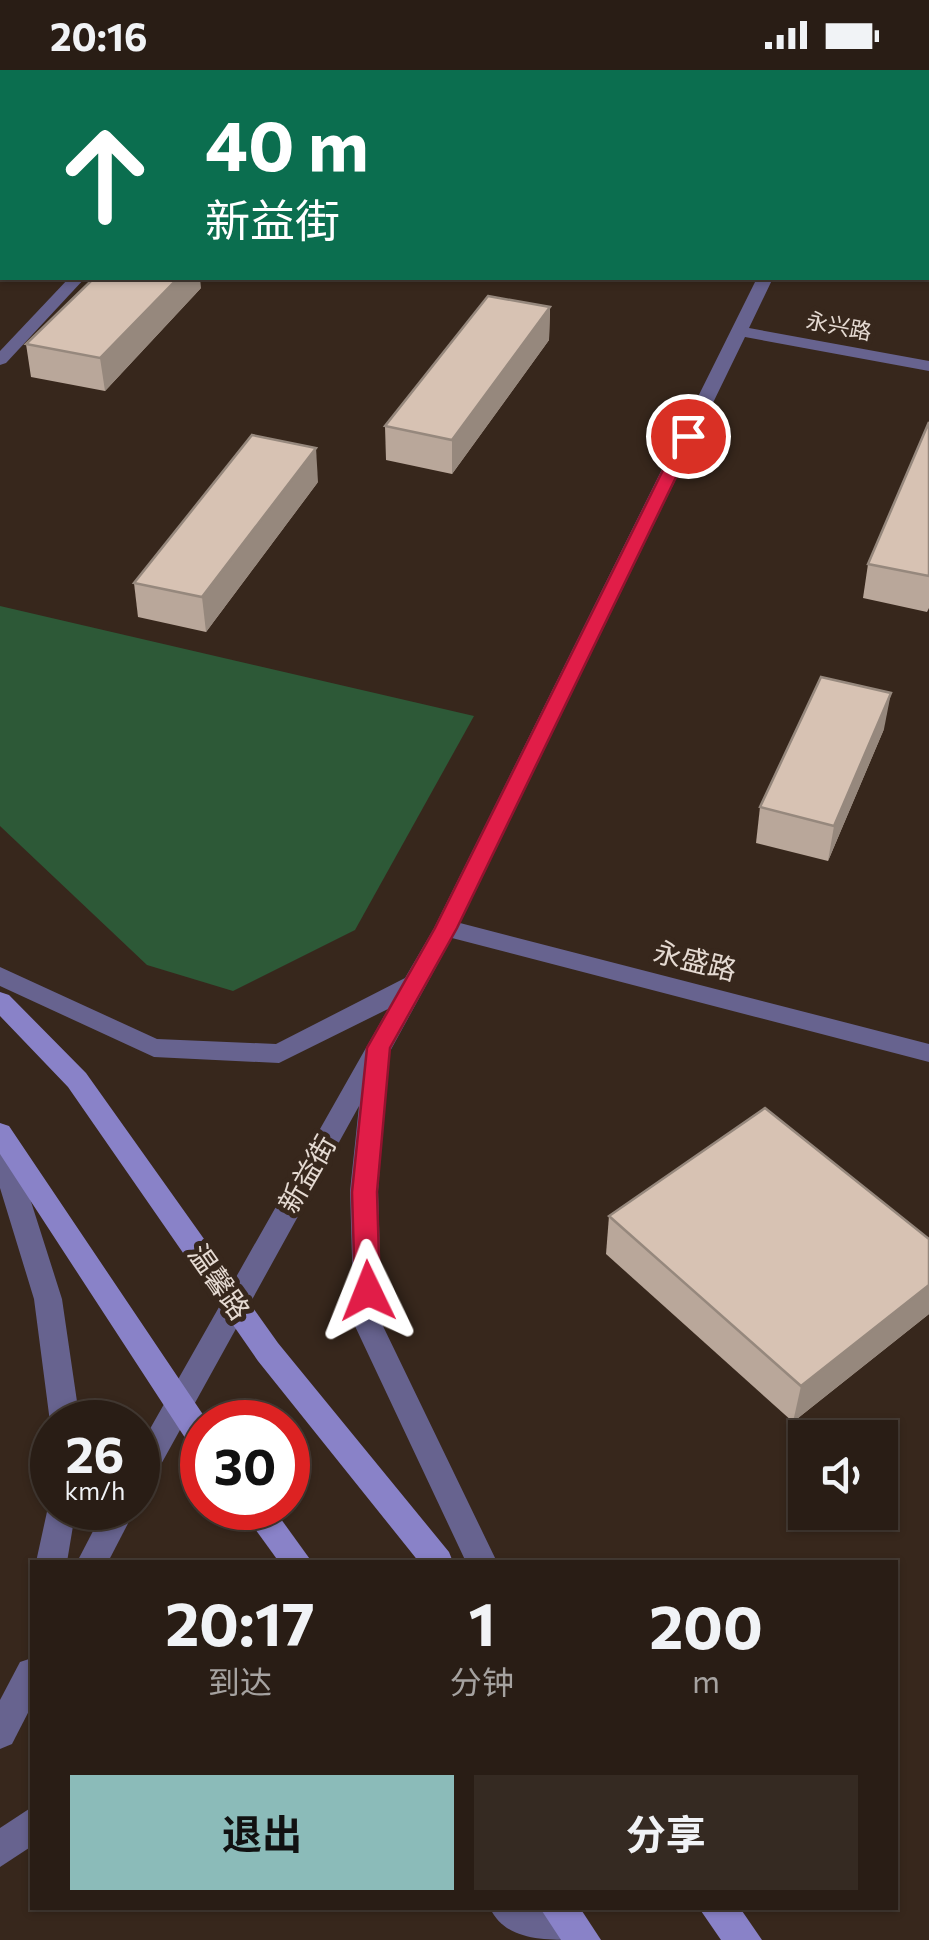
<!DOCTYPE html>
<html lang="zh">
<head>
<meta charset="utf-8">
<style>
	:root { --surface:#291d15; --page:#352a22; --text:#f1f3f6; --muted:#a5a2a0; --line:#453b34; --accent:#8bbbb9 }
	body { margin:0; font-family:Commissioner,"Noto Sans SC",sans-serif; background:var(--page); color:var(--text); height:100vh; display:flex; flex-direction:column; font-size:38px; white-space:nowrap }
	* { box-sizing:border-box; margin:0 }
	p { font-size:32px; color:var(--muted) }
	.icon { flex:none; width:55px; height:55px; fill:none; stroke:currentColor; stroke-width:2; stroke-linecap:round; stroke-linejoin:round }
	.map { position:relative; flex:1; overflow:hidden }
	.details { position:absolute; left:30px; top:1490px; width:868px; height:350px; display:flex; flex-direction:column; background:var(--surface); border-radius:0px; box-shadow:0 2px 8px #0004,0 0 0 2px var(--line) }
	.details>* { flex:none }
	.hud { position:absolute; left:0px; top:0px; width:930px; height:210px; box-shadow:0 2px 8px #0004,0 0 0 2px var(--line); background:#0b6e4f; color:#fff; overflow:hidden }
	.fabs { position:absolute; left:788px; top:1350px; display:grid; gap:20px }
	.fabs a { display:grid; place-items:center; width:110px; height:110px; border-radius:0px; background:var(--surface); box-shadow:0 2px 8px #0004,0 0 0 2px var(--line); font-size:50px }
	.speed { position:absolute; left:30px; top:1330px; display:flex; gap:20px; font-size:50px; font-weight:700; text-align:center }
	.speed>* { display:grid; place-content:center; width:130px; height:130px; border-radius:50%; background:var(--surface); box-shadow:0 2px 8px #0004,0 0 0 2px var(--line); line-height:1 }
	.speed small { font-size:25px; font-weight:400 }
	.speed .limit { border:15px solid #d22; background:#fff; color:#111 }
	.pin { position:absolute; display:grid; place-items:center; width:85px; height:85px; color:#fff; margin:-42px; border:5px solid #fff; border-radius:50%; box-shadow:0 2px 10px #0007 }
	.me { position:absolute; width:110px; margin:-55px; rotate:358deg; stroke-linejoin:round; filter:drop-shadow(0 0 8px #0008) }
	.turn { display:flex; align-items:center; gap:35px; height:210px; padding:0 40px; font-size:45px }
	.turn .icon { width:130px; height:130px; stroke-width:2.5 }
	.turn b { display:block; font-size:70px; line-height:85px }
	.eta { display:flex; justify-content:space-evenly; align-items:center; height:170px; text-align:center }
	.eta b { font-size:60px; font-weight:700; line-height:70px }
	.cta { display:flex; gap:20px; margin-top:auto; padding:20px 40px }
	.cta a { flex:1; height:115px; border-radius:0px; background:var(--accent); color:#111; font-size:40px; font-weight:700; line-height:115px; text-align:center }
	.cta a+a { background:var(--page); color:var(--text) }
	.status { display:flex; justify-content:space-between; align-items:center; height:70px; padding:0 50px; background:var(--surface); direction:ltr }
	.status svg { height:28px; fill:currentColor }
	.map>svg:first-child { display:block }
	.green { fill:#2d5937 }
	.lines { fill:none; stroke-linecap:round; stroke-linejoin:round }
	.lane { fill:#67638f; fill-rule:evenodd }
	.street { fill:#67638f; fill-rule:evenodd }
	.secondary { fill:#8982c8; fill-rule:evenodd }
	.wall { fill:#b9a79a }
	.shaded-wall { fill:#96887d }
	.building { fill:#d7c2b3; stroke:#96887d; stroke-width:2.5 }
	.route { fill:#e11d48; stroke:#92132f; stroke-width:2.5 }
	.labels { text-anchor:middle; stroke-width:10; stroke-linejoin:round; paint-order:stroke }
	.far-street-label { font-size:22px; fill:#e5dad2; stroke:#37271c }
	.street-label { font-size:28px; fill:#e5dad2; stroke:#37271c }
</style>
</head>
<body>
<div class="status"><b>20:16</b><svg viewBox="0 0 49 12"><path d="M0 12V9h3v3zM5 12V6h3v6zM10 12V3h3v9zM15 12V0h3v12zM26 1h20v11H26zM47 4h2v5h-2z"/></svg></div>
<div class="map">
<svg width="929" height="1870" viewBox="0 0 929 1870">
	<rect width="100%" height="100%" fill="#37271c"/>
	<!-- green -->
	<path class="green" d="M0,536L474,646L355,860L233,921L147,895L0,756Z"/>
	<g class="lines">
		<!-- lane -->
		<path class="lane" d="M69,208H85L6,293L0,295V281Z"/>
		<!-- street -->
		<g class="street">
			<path d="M757,208H773L749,258L929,291V301L745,267L460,853L929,974V992L452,868L388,985L378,1121L382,1254L497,1492H466L354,1254L350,1121L359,1036L149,1416L138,1420V1380L388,939L279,993L154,987L0,916V897L157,969L276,974L405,908L434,858Z"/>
			<path d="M0,1065L9,1068L13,1075L62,1229L80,1352H52V1357L50,1352L34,1229L0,1118Z"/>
			<path d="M50,1428L52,1438H76L67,1492H36Z"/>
			<path d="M105,1438H136L108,1492H77Z"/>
			<path d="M32,1588V1635L12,1674L0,1679V1630L20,1592Z"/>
			<path d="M32,1737V1776L0,1797V1758Z"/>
			<path d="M490,1838C522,1836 561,1835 575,1870C542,1870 505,1870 490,1838Z"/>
		</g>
		<!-- secondary -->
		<g class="secondary">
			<path d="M0,922L9,925L86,1003L278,1273L449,1482L453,1492H419L258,1291L68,1017L0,946Z"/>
			<path d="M0,1053L9,1056L208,1352H202V1381L191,1377L0,1084Z"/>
			<path d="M240,1438H273L312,1492H279Z"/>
			<path d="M540,1838H580L601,1870H561Z"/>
			<path d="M699,1838H740L762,1870H721Z"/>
		</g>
	</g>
	<!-- wall -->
	<g class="wall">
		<path d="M201,218L105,321L31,307L26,274Z"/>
		<path d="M550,237L549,270L452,404L386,390L385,356Z"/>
		<path d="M929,352V538L927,542L863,528L868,494Z"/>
		<path d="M318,412L206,562L138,547L134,513Z"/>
		<path d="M884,659L828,791L756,773L760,737Z"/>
		<path d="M609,1146L929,1169V1244L793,1352L606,1184Z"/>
	</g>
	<!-- shaded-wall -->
	<g class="shaded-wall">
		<path d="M32,0H79L76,2H29Z"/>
		<path d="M695,0H715L713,2H694Z"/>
		<path d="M2,22V59L0,61V24Z"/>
		<path d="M178,208H200L201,218L105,321L100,288Z"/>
		<path d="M550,237L549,270L452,404V370Z"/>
		<path d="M316,378L318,412L206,562L202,527Z"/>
		<path d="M891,623L884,659L828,791L834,756Z"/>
		<path d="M929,1215V1244L793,1352L801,1316Z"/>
	</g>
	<!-- building -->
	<g class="building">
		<path d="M0,0H32L29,2H2V22L0,24Z"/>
		<path d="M134,0H204L202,2H130Z"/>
		<path d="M620,0H695L694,2H618Z"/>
		<path d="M94,208H178L100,288L26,274Z"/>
		<path d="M488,226L550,237L452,370L385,356Z"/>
		<path d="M929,352V506L868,494Z"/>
		<path d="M252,365L316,378L202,527L134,513Z"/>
		<path d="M821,607L891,623L834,756L760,737Z"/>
		<path d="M765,1038L929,1169V1215L801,1316L609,1146Z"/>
	</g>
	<!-- route -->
	<path class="route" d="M688,361L696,366L457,858L390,978L377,1122L380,1221L377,1228L368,1231L358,1228L355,1221L352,1122L367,978L435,858L680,366Z"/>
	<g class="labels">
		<!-- far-street labels -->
		<g class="far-street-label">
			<text transform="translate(839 256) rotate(11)" y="8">永兴路</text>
		</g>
		<!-- street labels -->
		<g class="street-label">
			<text transform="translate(695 891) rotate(14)" y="10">永盛路</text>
			<text transform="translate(307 1104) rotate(-60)" y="10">新益街</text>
			<text transform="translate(219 1212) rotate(55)" y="10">温馨路</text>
		</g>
	</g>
</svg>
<div class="fabs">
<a><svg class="icon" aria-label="sound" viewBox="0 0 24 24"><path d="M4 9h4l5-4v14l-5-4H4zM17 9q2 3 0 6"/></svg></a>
</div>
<div class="speed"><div>26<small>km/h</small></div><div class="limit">30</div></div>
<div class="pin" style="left:688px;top:366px;background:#d93025"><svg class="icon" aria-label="arrive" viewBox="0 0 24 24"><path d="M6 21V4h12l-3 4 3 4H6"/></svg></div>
<svg class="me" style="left:368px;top:1221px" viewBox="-20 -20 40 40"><path d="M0-17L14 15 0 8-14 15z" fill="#e11d48" stroke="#fff" stroke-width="4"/></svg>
<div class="hud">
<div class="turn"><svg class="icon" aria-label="ahead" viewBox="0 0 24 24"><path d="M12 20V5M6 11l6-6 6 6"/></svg><div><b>40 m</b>新益街</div></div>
</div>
<section class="details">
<div class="eta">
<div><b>20:17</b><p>到达</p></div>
<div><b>1</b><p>分钟</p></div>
<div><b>200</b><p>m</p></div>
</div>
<div class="cta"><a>退出</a><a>分享</a></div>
</section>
</div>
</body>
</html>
